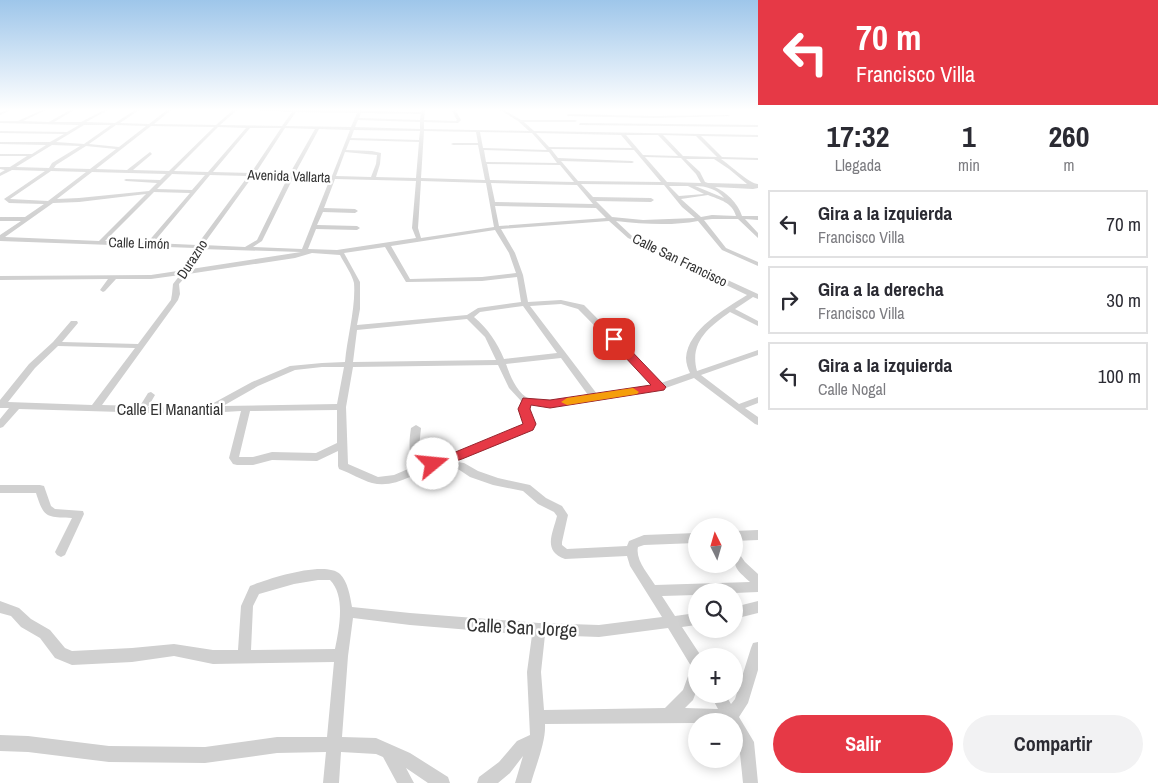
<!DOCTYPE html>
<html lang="es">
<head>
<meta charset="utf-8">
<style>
	:root { --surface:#fff; --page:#f2f2f3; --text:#2b2b33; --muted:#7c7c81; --line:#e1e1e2; --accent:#e63946 }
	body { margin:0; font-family:"Archivo Narrow",sans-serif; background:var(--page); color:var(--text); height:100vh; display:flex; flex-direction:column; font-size:19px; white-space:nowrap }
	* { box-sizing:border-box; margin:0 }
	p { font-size:16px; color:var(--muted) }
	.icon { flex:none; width:28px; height:28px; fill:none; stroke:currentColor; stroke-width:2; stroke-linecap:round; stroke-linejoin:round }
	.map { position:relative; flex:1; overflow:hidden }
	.panel { display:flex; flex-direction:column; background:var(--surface); width:400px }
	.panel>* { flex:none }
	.hud { background:#e63946; color:#fff; overflow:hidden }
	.needle { width:32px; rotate:355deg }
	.buttons { position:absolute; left:688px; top:518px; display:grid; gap:10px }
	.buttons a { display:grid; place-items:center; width:55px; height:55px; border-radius:50%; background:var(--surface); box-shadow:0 2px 12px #0003; font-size:25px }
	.pin { position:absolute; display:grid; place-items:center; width:42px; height:42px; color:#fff; margin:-21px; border-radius:10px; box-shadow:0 2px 8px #0006 }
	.me { position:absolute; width:55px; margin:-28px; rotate:73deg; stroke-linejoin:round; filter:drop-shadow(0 0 4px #0008) }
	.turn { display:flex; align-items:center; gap:18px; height:105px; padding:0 15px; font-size:22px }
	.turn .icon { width:65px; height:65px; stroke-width:2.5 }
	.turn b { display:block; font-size:35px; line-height:42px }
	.eta { display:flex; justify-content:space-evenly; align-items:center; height:85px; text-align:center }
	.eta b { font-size:30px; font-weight:700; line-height:35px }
	.cta { display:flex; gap:10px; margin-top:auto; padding:10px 15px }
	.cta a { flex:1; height:58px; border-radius:30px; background:var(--accent); color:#fff; font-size:20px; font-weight:700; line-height:58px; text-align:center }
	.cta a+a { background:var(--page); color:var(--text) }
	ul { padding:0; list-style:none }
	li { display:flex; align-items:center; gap:15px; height:68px; margin:0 10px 8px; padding:0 5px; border:2px solid var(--line); border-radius:0px }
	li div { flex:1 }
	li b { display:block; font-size:19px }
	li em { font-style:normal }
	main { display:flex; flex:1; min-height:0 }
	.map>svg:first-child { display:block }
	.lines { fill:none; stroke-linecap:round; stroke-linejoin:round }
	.minor { fill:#d0d0d0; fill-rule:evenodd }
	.route { fill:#e63946; stroke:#96252e }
	.slow { fill:#f59e0b }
	.labels { text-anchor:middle; stroke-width:5; stroke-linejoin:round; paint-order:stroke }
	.far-street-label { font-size:14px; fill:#333; stroke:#fff }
	.street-label { font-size:16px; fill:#333; stroke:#fff }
	.near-street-label { font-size:19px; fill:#333; stroke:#fff }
</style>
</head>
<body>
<main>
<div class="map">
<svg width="758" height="783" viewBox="0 0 758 783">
	<rect width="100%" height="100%" fill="#fff"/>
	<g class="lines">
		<!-- minor -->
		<g class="minor">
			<path d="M7,110H11L0,115V113Z"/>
			<path d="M42,110H46L23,121L49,122L70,110H74L54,122H81L104,110H108L86,122L115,123L135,110H139L120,123L149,124L167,110H171L154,124L216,125L233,110H237L220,125L282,126L292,112L255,110H362V111L421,112V110H425L424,120L456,121L457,120L452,111L458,110L456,111L461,120L458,123L424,122V129L529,131L518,121L500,110H504L521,120H575L577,121L575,122H524L534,131L758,135V137L701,136L722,157L758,158V160L721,159C730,165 750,184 758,184V188L753,189L715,187C726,192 738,203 742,216H758V220L745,219L758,233V238L738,219H712L704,220L726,248L758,262V266L722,250L698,221C672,226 643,224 616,221L632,236L758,294V299L753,297L735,309L758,321V326L730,312C709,327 689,342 697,371L758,350V355L701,375L739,404L758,397V403L745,408L758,417V425L755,424L694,378L660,390L595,401L551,407L530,404L529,409L535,424L531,429L451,461L464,463L478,471L498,478L530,485L546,498L562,506L568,515L562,542V545L567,549L627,546L629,541L644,535L696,533V543L644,545L638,547C635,560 649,575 655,585L750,582C736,569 734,569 734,550L738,552L745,562L758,574V592L734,593V591H696V595L662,596L675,616L696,613V625L682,627L701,656H696V692L693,700L685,708L718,709L710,694H725L731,704L735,699L751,648L753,643L758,642V670L748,703L739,717L754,742L758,783H743L739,744L734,736V721H696V723L545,724C546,742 536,765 531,783H515L523,756L510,773L498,783H477L479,777L499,762L517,741L530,735L527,672L532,635L410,625L353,618L348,656L342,737L376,738L410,753L448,777L450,783H428L406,768L414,783H397L383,757L376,754L341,752L339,783H323L326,752L277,753L205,763L109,762L28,752L0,751V735L28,736L109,746L205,747L277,737H327L334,662L213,664L174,656L132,662L72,665L55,658L40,638L21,627L11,616L0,613V601L19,608L31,619L50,630L65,648L72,651L132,648L174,644L213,650H238L241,606L250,586C267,579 325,560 340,574C348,582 350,596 352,607L410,613L539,623L599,625L662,617L630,566L627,556L565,559C542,551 553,533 557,516L554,512L538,504L523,491L493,485L470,477L458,469L441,468L437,466C416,472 395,489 372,483C361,480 351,473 339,469L338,466V451L317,461L272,460L253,465H237L233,464L229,458L241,411L190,414L19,409L3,427L0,428V419L9,408H0V400L29,364L53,342L71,321H77L78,323L62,342L138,344L171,300L172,294L173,284L180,275L151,279H116L105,291L103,292L100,290L108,279L0,280V276L151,275L184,270L195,248L0,241V235L21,221H0V217H25L44,204L9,203L4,199L45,171L12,170L0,176V173L5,170L0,169V167H10L27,156H0V154H32L46,145L0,144V142H50L64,134L0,133V131L67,132L79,125L0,123V121H18ZM296,112L357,113L351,127L286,126ZM361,113L421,114L420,120L359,118ZM358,120L420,122V129L355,127ZM84,125H111L84,144L56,142ZM116,125L146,126L119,147L89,144ZM151,126L214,127L169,171L133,170L152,154L150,152L127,170L96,169ZM218,127L246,128L208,172L174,171ZM250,128H281L251,173L213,172ZM285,128L315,129L289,175L255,174ZM319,129L350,130L332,176L294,175ZM354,130L420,131L419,140L351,138ZM424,131L476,132L478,143H453L451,144L453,145H478L485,180L421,178ZM480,132L532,133L547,150L483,148ZM536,133L621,135L632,148L549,147ZM626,135H658L678,156L643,155ZM663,135L696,136L717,157L683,156ZM350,140L419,142L416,178L376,177L380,164L381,153L372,151L346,150ZM52,145L80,146L52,163L49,168L16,167ZM86,146L116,149L90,169L54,168L56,165ZM551,149L634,150L661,182L578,181L561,161L632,163L634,162L632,161L558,158ZM484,150L549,152L557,163L486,162ZM345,152L377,155L376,164L371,177L336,176ZM645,157L681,158L696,174L701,183L667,182ZM686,159H714L729,169L747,184L708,183L705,182L700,172ZM487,164L560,165L574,182L490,180ZM51,171L86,172L48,201L10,199ZM92,172L166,174L160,180L126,179L124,180L126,181L157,183L149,191L79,198L57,199ZM172,174L205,175L192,190L157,189ZM210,175L248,176L197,245L153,243ZM253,176L288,177L257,240L245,247L203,245ZM293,178L330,179L302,249L253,247L262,241ZM335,179L416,181L412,228L416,238L337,250L308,249L316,229L357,230L360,228L357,226L317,225L323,212L355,213L358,211L355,209L324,208ZM421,181L486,183L494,227L421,238L418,228ZM491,183L577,185L593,204L495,202ZM581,184L664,185L682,207L695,218L643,220L612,217L596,201L651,202L654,200L651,198L593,197ZM669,186H688L704,194L679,196ZM695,186C706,186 717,189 724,198ZM154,192L190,193L147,243L105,241ZM146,194L99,241L5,237L53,203L79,202ZM708,195C720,200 732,202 736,216L712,215L701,217L681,199ZM495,206L596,208L606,218L499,226ZM609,221L628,238L747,295C725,309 688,329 686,358C686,363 688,369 690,373L661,383L584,305L561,300L528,302L523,275L515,253L501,229ZM495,230L509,253L516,273L482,277L410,279L391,246ZM385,247L406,282L482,281L517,277L521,302L478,308L467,315L357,325L360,309V282L344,253ZM201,249L301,252L191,269ZM312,253L340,255C344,263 352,274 354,283C356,307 347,338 345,362L322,363L290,366L252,382L208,406L190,408L148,407L155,395L151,392L148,393L140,406L102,405L178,300L180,294L179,284L188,274L295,258ZM561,304L578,309L653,385L597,394L530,306ZM523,306L557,353L504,359C497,342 488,329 474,317L480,312ZM467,319L485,337L496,360L353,362L357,330ZM58,346L135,348L92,405L8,402L35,368ZM561,358L588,395C572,398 546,405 530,399C517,394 510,375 506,364ZM498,365L509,388L522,402L519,409L525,425L453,454L423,463L419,448L421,428L416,425L411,428C409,442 408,453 415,466L394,475L378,477L348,464L346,407L353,367ZM322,367H344L337,404L223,406L258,386L295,370ZM337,410V443L316,453L272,452L253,457H239L250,411ZM318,580H330C346,596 339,629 335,649L251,650L253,606L259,594L294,584ZM668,628L691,666L694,667L691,668L683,690L665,708L544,710L541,672L545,635L599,637Z"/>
			<path d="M568,114L653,116L728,115L730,116L653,118L567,116Z"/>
			<path d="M580,123L758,125V127L579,125Z"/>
			<path d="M0,485H40L44,486L51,506L55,509L83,511L84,514L65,555L61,557L57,555L55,552L72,518C46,517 44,518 36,493H0Z"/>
			<path d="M758,530V540L734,541V531Z"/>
			<path d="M758,601V613L734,619V607Z"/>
		</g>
	</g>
	<!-- sky -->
	<linearGradient id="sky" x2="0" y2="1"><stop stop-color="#9ec6ea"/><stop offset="0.5" stop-color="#fff"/><stop offset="1" stop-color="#fff" stop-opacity="0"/></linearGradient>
	<rect width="758" height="219" fill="url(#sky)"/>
	<!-- route -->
	<path class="route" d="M614,336L618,337L664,385L666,387L664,390L550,408L531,405L530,409L536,424L533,430L462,459L433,468L429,467L427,464L429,460L453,453L523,424L518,409L523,398L550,400L651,385L610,341L609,339Z"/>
	<!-- slow -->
	<path class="slow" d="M633,388L639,392L637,394L567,405L561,402L567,398Z"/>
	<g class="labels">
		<!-- far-street labels -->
		<g class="far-street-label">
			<text transform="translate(289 176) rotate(2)" y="5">Avenida Vallarta</text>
			<text transform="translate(139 243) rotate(2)" y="5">Calle Limón</text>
			<text transform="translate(192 259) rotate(-57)" y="5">Durazno</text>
			<text transform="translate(680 260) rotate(26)" y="5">Calle San Francisco</text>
		</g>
		<!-- street labels -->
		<g class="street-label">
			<text x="170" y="415">Calle El Manantial</text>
		</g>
		<!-- near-street labels -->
		<g class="near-street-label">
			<text transform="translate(522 627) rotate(3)" y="7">Calle San Jorge</text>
		</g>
	</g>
</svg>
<div class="buttons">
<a><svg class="needle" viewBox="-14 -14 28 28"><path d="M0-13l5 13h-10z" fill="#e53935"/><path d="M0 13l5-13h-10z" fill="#7c7c81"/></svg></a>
<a><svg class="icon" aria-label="search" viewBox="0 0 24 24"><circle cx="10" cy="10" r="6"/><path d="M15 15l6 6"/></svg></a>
<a>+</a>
<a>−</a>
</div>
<div class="pin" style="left:614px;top:339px;background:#d93025"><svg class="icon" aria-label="arrive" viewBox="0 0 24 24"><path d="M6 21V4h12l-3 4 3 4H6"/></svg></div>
<svg class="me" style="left:433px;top:464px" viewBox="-20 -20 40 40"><circle r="19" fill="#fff"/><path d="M0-13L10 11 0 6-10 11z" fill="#e63946"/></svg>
</div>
<section class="panel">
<div class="hud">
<div class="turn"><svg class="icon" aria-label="left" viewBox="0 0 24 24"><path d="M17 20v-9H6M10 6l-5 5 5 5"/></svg><div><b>70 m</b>Francisco Villa</div></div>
</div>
<div class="eta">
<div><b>17:32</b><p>Llegada</p></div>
<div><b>1</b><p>min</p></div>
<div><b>260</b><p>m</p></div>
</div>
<ul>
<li><svg class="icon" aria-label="left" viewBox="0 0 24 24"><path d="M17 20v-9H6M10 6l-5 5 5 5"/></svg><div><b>Gira a la izquierda</b><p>Francisco Villa</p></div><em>70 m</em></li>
<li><svg class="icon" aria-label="right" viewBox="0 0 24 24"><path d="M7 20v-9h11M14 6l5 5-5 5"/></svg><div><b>Gira a la derecha</b><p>Francisco Villa</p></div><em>30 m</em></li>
<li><svg class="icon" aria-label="left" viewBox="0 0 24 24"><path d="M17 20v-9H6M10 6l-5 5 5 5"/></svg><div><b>Gira a la izquierda</b><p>Calle Nogal</p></div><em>100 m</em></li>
</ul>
<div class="cta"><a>Salir</a><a>Compartir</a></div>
</section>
</main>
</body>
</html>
